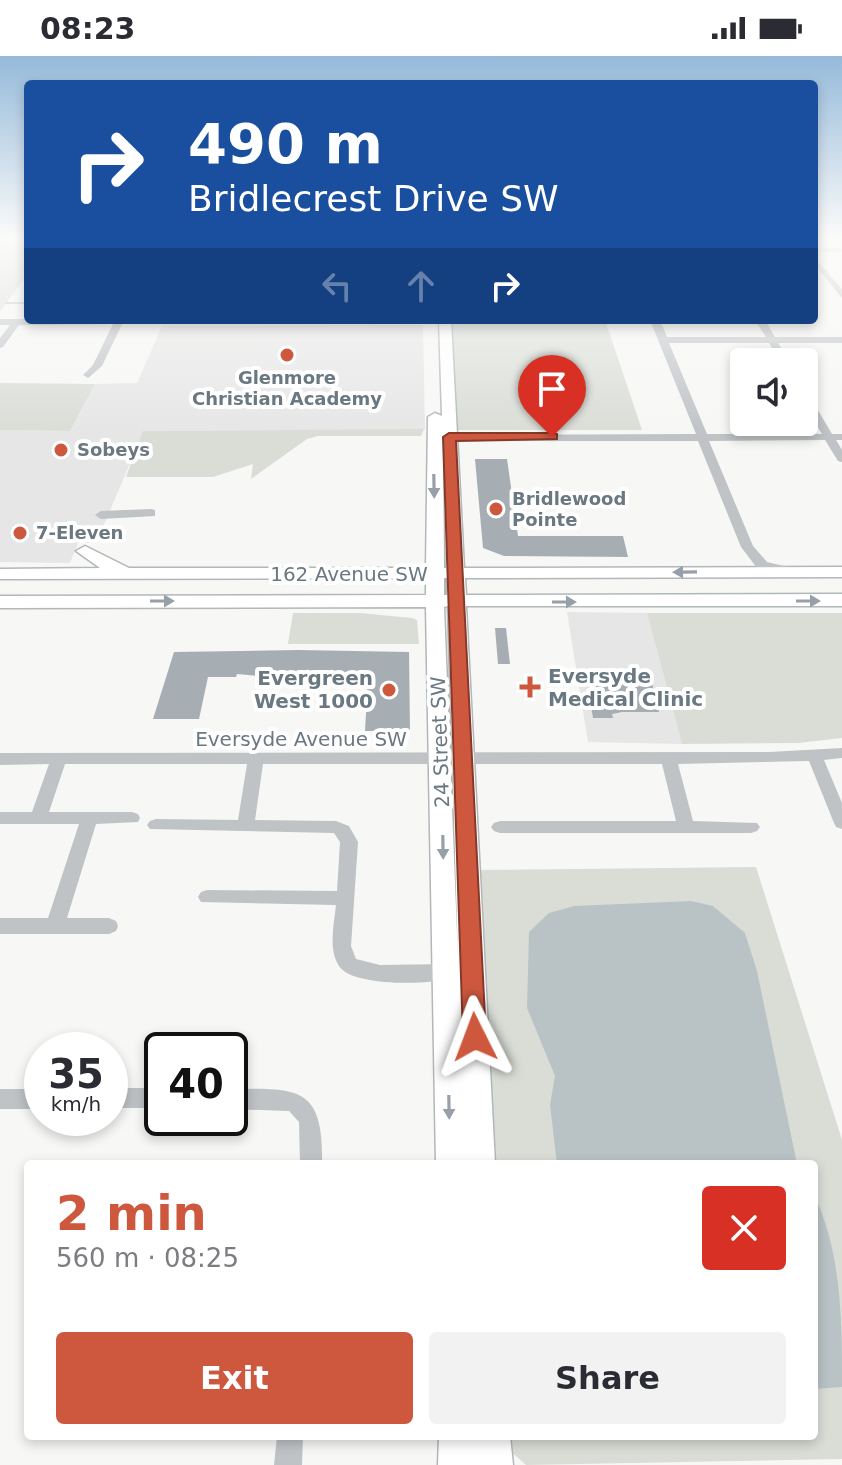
<!DOCTYPE html>
<html lang="en">
<head>
<meta charset="utf-8">
<style>
	:root { --surface:#fff; --page:#f2f2f3; --text:#2b2b33; --muted:#7c7c81; --accent:#ce583e }
	body { margin:0; font-family:"DejaVu Sans",sans-serif; background:var(--page); color:var(--text); height:100vh; display:flex; flex-direction:column; font-size:30px; white-space:nowrap }
	* { box-sizing:border-box; margin:0 }
	p { font-size:26px; color:var(--muted) }
	.icon { flex:none; width:44px; height:44px; fill:none; stroke:currentColor; stroke-width:2; stroke-linecap:round; stroke-linejoin:round }
	.map { position:relative; flex:1; overflow:hidden }
	.details { position:absolute; left:24px; top:1104px; width:794px; height:280px; display:flex; flex-direction:column; background:var(--surface); border-radius:8px; box-shadow:0 4px 12px #0003 }
	.details>* { flex:none }
	.hud { position:absolute; left:24px; top:24px; width:794px; height:244px; border-radius:8px; box-shadow:0 4px 12px #0003; background:#1a4fa0; color:#fff; overflow:hidden }
	.fabs { position:absolute; left:730px; top:292px; display:grid; gap:16px }
	.fabs a { display:grid; place-items:center; width:88px; height:88px; border-radius:8px; background:var(--surface); box-shadow:0 4px 12px #0003; font-size:40px }
	.speed { position:absolute; left:24px; top:976px; display:flex; gap:16px; font-size:40px; font-weight:700; text-align:center }
	.speed>* { display:grid; place-content:center; width:104px; height:104px; border-radius:50%; background:var(--surface); box-shadow:0 4px 12px #0003; line-height:1 }
	.speed small { font-size:20px; font-weight:400 }
	.speed .limit { border:4px solid #111; border-radius:12px; background:#fff; color:#111 }
	.pin { position:absolute; display:grid; place-items:center; width:68px; height:68px; color:#fff; margin:-82px -34px; border-radius:50% 50% 50% 0; rotate:-45deg; box-shadow:0 0 8px #0007 }
	.pin .icon { rotate:45deg }
	.me { position:absolute; width:88px; margin:-44px; rotate:357deg; stroke-linejoin:round; filter:drop-shadow(0 0 6px #0008) }
	.turn { display:flex; align-items:center; gap:28px; height:168px; padding:0 32px; font-size:36px }
	.turn .icon { width:104px; height:104px; stroke-width:2.5 }
	.turn b { display:block; font-size:56px; line-height:68px }
	.lanes { display:flex; align-items:center; height:76px; padding:0 32px; background:#0003; justify-content:center; gap:40px; direction:ltr }
	.lanes .off { opacity:.35 }
	.round { display:grid; place-items:center; flex:none; width:84px; height:84px; border-radius:8px; background:var(--page) }
	.headline { display:flex; align-items:center; justify-content:space-between; height:136px; padding:0 32px }
	h1 { font-size:48px; font-weight:800; line-height:60px; color:var(--accent) }
	.cta { display:flex; gap:16px; margin-top:auto; padding:16px 32px }
	.cta a { flex:1; height:92px; border-radius:8px; background:var(--accent); color:#fff; font-size:32px; font-weight:800; line-height:92px; text-align:center }
	.cta a+a { background:var(--page); color:var(--text) }
	.status { display:flex; justify-content:space-between; align-items:center; height:56px; padding:0 40px; background:var(--surface); direction:ltr }
	.status svg { height:22px; fill:currentColor }
	.map>svg:first-child { display:block }
	.built { fill:#e5e6e5 }
	.green { fill:#d9ddd6 }
	.water { fill:#b9c3c6 }
	.lines { fill:none; stroke-linecap:round; stroke-linejoin:round }
	.stream { stroke:#b9c3c6; stroke-width:2 }
	.building { fill:#a7aeb3 }
	.secondary-casing { stroke:#b2b7ba; stroke-width:3 }
	.street { fill:#bfc3c6; fill-rule:evenodd }
	.secondary { fill:#fff; fill-rule:evenodd }
	.oneway { fill:#97a0a8 }
	.route { fill:#ce583e; stroke:#863928; stroke-width:2 }
	.poi-dot { fill:#ce583e; stroke:#fff; stroke-width:3 }
	.labels { text-anchor:middle; stroke-width:8; stroke-linejoin:round; paint-order:stroke }
	.far-poi-label { font-size:18px; font-weight:bold; fill:#6a7882; stroke:#fff; text-anchor:start }
	.street-label { font-size:20px; fill:#6a7882; stroke:#fff }
	.poi-label { font-size:20px; font-weight:bold; fill:#6a7882; stroke:#fff; text-anchor:start }
</style>
</head>
<body>
<div class="status"><b>08:23</b><svg viewBox="0 0 49 12"><path d="M0 12V9h3v3zM5 12V6h3v6zM10 12V3h3v9zM15 12V0h3v12zM26 1h20v11H26zM47 4h2v5h-2z"/></svg></div>
<div class="map">
<svg width="842" height="1409" viewBox="0 0 842 1409">
	<rect width="100%" height="100%" fill="#f7f7f5"/>
	<!-- built -->
	<g class="built">
		<path d="M423,269L425,374L144,375L96,487H78L70,507L0,506V374L70,375L95,328L137,327L162,270Z"/>
		<path d="M567,556L647,557L682,688L588,686Z"/>
	</g>
	<!-- green -->
	<g class="green">
		<path d="M0,183H28V218L0,255Z"/>
		<path d="M449,264H605L642,374H456Z"/>
		<path d="M0,327L95,328L70,375L0,374Z"/>
		<path d="M424,373L421,380H318L307,383L251,423L253,408L213,421H126L143,375Z"/>
		<path d="M293,557H360L412,562L417,564L419,588H288Z"/>
		<path d="M647,557H842V682L798,687L682,688Z"/>
		<path d="M756,811L842,1084V1403L526,1409L507,1392L503,1380H814V1108H488L475,814Z"/>
	</g>
	<!-- water -->
	<g class="water">
		<path d="M691,845L713,850L745,877L757,915L797,1108H557L550,1049L555,1020L527,952L529,876L549,857L574,850Z"/>
		<path d="M814,1138C842,1199 842,1265 842,1331L814,1333Z"/>
	</g>
	<g class="lines">
		<!-- stream -->
		<path class="stream" d="M6,247H28"/>
	</g>
	<!-- building -->
	<g class="building">
		<path d="M475,403H507L518,480H623L628,501L504,500L483,492Z"/>
		<path d="M495,572H506L510,608H498Z"/>
		<path d="M298,594L409,596L410,675H365L368,621L281,622L237,618L236,621H208L199,663H153L174,596Z"/>
		<path d="M585,614H625L626,619H650L659,656H622L612,658L613,662H593Z"/>
	</g>
	<g class="lines">
		<defs>
			<g id="secondary">
				<path d="M439,264H451L464,512L842,511V521L465,522L466,539L842,538V550H466L495,1108H436L426,551L0,552V540L426,539V522L0,523V513L100,512L76,495L85,490L129,512H426L428,361L435,357L442,360ZM443,386L446,512H444ZM444,522H447V539H444ZM448,550L458,903L444,551Z"/>
				<path d="M439,1380H510L513,1409H438Z"/>
			</g>
		</defs>
		<!-- secondary casing -->
		<use href="#secondary" class="secondary-casing"/>
		<!-- street -->
		<g class="street">
			<rect x="814" y="192" width="28" height="4"/>
			<path d="M814,201L842,233V242L814,208Z"/>
			<path d="M0,263L449,264L450,265L445,268H122L102,310L88,322L83,319L93,309L113,268L19,269L3,291L0,292V282L10,269H0Z"/>
			<path d="M650,264H660L667,281H766L755,264H765L775,281H842V287H778L790,306H780L769,287H669L707,378H822L804,348V336L809,339L832,378H842V384H836L842,394V406L838,405L825,384L709,385L753,490L767,506L792,512V518L757,512L741,491L698,385H436L431,382L436,379L696,378Z"/>
			<path d="M151,453L155,454V460L101,463L95,459L101,455Z"/>
			<path d="M842,692V702L824,704L842,747V773L836,771L834,767L809,705L678,708L693,765L757,767L760,771L757,775L751,777H500L494,775L491,771L494,767L500,765H676L662,708H263L255,764L336,765L349,770L358,786L351,890L356,903L380,909L446,908L453,910L456,916L453,922C431,929 352,931 339,910C328,893 334,869 336,849L201,846L198,841L201,836L207,834L337,835L340,786L334,777L150,773L147,769L150,765L156,763L238,764L247,708H65L49,756H132L138,758L140,762L138,766L96,768L67,862H109L116,865L118,870L116,875L109,878H0V862H48L79,768H0V756H32L49,708L0,709V697L769,696Z"/>
			<rect x="110" y="1032" width="52" height="20"/>
			<rect x="0" y="1033" width="42" height="20"/>
			<path d="M230,1033C298,1032 324,1030 322,1108H300L299,1066L289,1055L230,1053Z"/>
			<path d="M277,1380H303L302,1409H274Z"/>
		</g>
		<!-- secondary -->
		<use href="#secondary" class="secondary"/>
	</g>
	<!-- one-way arrows -->
	<defs><path id="oneway-solid" d="M-6-.8H1V-3.2L6.5 0L1 3.2V.8H-6Z" transform="scale(2)"/></defs>
	<g class="oneway">
		<use href="#oneway-solid" transform="translate(434 430) rotate(89)"/>
		<use href="#oneway-solid" transform="translate(685 516) rotate(179)"/>
		<use href="#oneway-solid" transform="translate(162 545)"/>
		<use href="#oneway-solid" transform="translate(808 545)"/>
		<use href="#oneway-solid" transform="translate(564 546)"/>
		<use href="#oneway-solid" transform="translate(443 791) rotate(89)"/>
		<use href="#oneway-solid" transform="translate(449 1051) rotate(89)"/>
	</g>
	<!-- sky -->
	<linearGradient id="sky" x2="0" y2="1"><stop stop-color="#95bada"/><stop offset="0.48" stop-color="#fbfbfa"/><stop offset="1" stop-color="#fbfbfa" stop-opacity="0"/></linearGradient>
	<rect width="842" height="380" fill="url(#sky)"/>
	<!-- route -->
	<path class="route" d="M552,377L557,378V383L456,385L486,981L483,988L475,991L467,988L463,981L443,381L449,377Z"/>
	<!-- markers -->
	<g class="poi-dot">
		<circle cx="287" cy="299" r="8"/>
		<circle cx="61" cy="394" r="8"/>
		<circle cx="496" cy="453" r="8"/>
		<circle cx="20" cy="477" r="8"/>
		<path d="M526 619h8v8h8v8h-8v8h-8v-8h-8v-8h8z"/>
		<circle cx="389" cy="634" r="8"/>
	</g>
	<g class="labels">
		<!-- far-poi labels -->
		<g class="far-poi-label">
			<text x="287" y="328" text-anchor="middle">Glenmore<tspan x="287" dy="21">Christian Academy</tspan></text>
			<text x="77" y="400">Sobeys</text>
			<text x="512" y="449">Bridlewood<tspan x="512" dy="21">Pointe</tspan></text>
			<text x="36" y="483">7-Eleven</text>
		</g>
		<!-- street labels -->
		<g class="street-label">
			<text x="349" y="525">162 Avenue SW</text>
			<text x="301" y="690">Eversyde Avenue SW</text>
			<text transform="translate(440 686) rotate(-92)" y="7">24 Street SW</text>
		</g>
		<!-- poi labels -->
		<g class="poi-label">
			<text x="548" y="627">Eversyde<tspan x="548" dy="23">Medical Clinic</tspan></text>
			<text x="373" y="629" text-anchor="end">Evergreen<tspan x="373" dy="23">West 1000</tspan></text>
		</g>
	</g>
</svg>
<div class="fabs">
<a><svg class="icon" aria-label="sound" viewBox="0 0 24 24"><path d="M4 9h4l5-4v14l-5-4H4zM17 9q2 3 0 6"/></svg></a>
</div>
<div class="speed"><div>35<small>km/h</small></div><div class="limit">40</div></div>
<div class="pin" style="left:552px;top:381px;background:#d93025"><svg class="icon" aria-label="arrive" viewBox="0 0 24 24"><path d="M6 21V4h12l-3 4 3 4H6"/></svg></div>
<svg class="me" style="left:475px;top:981px" viewBox="-20 -20 40 40"><path d="M0-17L14 15 0 8-14 15z" fill="#ce583e" stroke="#fff" stroke-width="4"/></svg>
<div class="hud">
<div class="turn"><svg class="icon" aria-label="right" viewBox="0 0 24 24"><path d="M7 20v-9h11M14 6l5 5-5 5"/></svg><div><b>490 m</b>Bridlecrest Drive SW</div></div>
<div class="lanes"><svg class="icon off" aria-label="left" viewBox="0 0 24 24"><path d="M17 20v-9H6M10 6l-5 5 5 5"/></svg><svg class="icon off" aria-label="ahead" viewBox="0 0 24 24"><path d="M12 20V5M6 11l6-6 6 6"/></svg><svg class="icon" aria-label="right" viewBox="0 0 24 24"><path d="M7 20v-9h11M14 6l5 5-5 5"/></svg></div>
</div>
<section class="details">
<div class="headline"><div><h1>2 min</h1><p>560 m · 08:25</p></div><a class="round" style="background:#d93025;color:#fff"><svg class="icon" aria-label="close" viewBox="0 0 24 24"><path d="M6 6l12 12M18 6L6 18"/></svg></a></div>
<div class="cta"><a>Exit</a><a>Share</a></div>
</section>
</div>
</body>
</html>
